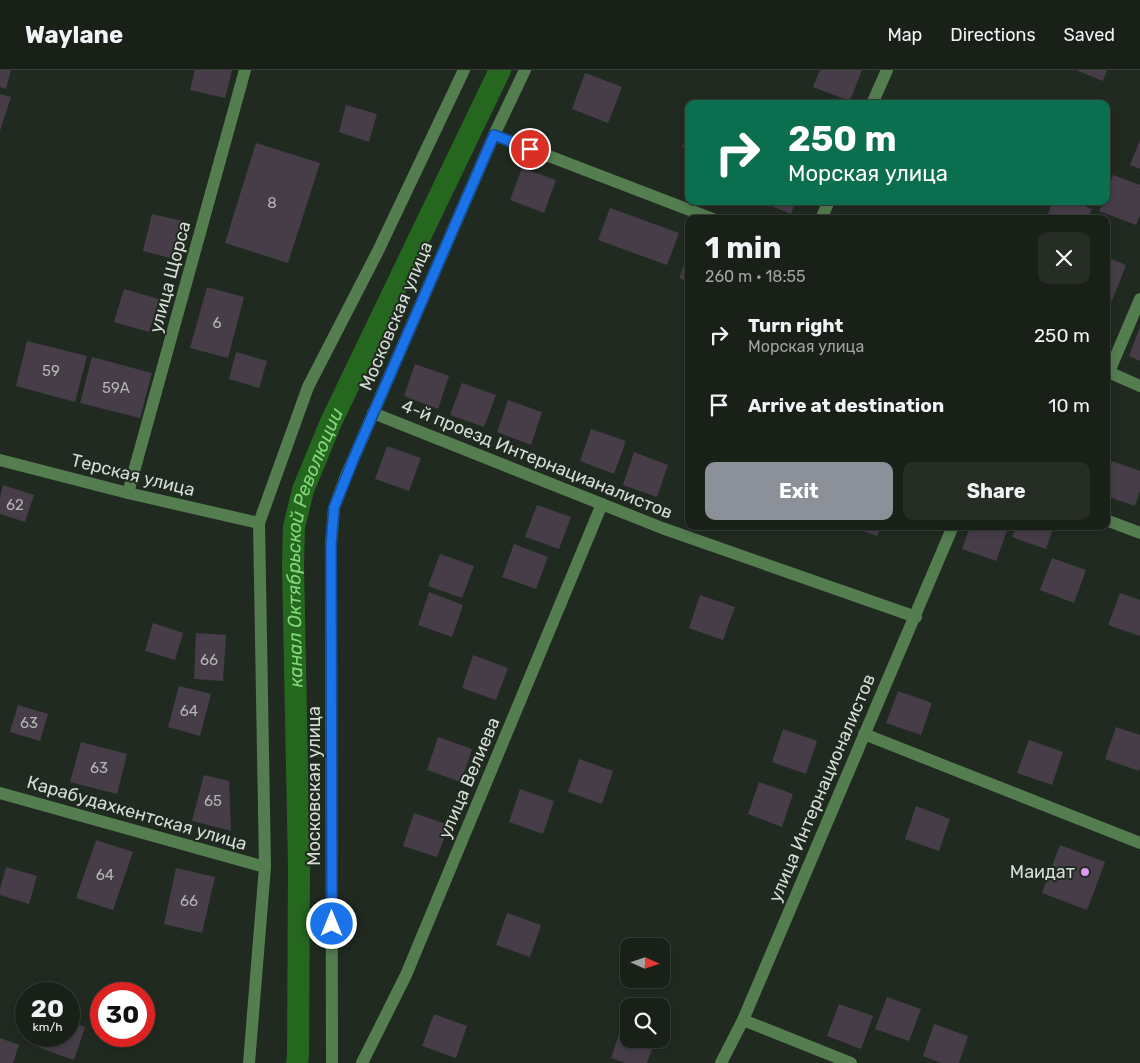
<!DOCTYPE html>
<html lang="en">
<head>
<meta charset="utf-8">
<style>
	:root { --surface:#192018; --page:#262d25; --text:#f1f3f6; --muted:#9fa3a2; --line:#373e37; --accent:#8c9099 }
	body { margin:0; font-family:Rubik,sans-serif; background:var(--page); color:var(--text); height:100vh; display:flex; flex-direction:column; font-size:19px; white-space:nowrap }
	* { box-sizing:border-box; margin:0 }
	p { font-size:16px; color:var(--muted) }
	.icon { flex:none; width:28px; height:28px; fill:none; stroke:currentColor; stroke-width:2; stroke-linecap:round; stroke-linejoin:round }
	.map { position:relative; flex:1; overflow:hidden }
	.panel { position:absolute; left:685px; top:145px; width:425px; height:315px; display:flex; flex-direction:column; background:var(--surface); border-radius:10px; box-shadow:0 2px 8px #0003,0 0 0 1px var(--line) }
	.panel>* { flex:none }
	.hud { position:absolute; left:685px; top:30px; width:425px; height:105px; border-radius:10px; box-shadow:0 2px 8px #0003,0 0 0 1px var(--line); background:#0b6e4f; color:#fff; overflow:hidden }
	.needle { width:32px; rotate:93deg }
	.buttons { position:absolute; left:620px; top:868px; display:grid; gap:10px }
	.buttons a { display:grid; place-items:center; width:50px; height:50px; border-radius:10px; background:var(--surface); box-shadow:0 2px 8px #0003,0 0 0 1px var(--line); font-size:25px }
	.speed { position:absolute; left:15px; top:912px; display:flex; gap:10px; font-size:25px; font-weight:700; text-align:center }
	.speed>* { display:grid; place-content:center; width:65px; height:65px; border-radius:50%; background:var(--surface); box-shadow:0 2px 8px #0003,0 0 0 1px var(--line); line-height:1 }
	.speed small { font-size:12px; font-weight:400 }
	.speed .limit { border:8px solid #d22; background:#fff; color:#111 }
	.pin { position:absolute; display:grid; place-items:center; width:42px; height:42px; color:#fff; margin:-21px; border:2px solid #fff; border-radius:50%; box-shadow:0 1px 5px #0007 }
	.me { position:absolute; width:55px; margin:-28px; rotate:0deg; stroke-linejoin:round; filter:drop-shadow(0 0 4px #0008) }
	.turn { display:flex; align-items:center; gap:18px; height:105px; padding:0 20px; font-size:22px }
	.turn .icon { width:65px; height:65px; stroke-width:2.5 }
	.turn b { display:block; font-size:35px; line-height:42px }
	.round { display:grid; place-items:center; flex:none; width:52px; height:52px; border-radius:10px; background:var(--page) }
	.head { display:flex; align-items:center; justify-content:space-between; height:85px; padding:0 20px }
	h1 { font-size:30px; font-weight:700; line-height:38px }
	.cta { display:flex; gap:10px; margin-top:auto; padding:10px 20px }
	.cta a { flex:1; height:58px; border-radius:10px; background:var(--accent); color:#fff; font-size:20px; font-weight:700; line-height:58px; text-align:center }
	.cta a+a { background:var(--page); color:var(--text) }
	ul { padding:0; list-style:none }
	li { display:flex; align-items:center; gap:15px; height:70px; padding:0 20px }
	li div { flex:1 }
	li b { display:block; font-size:19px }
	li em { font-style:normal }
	header { display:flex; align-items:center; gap:30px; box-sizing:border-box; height:70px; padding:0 25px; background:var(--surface); border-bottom:1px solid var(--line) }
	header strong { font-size:24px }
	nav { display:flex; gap:28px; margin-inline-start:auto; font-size:18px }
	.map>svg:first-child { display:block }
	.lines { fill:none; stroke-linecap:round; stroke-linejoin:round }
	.canal { stroke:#266720; stroke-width:22 }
	.building { fill:#463d49 }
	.minor { stroke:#547d50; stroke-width:12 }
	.route-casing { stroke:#114b97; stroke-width:12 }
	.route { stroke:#1a73e8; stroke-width:9 }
	.poi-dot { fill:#df98f1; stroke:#212a20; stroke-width:2 }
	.labels { text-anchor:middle; stroke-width:4; stroke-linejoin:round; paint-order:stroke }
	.number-label { font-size:15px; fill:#b2b5b3 }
	.street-label { font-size:18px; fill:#d6ddd6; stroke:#212a20 }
	.poi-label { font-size:18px; fill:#d6ddd6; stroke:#212a20; text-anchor:end }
	.water-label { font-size:19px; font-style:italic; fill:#83d97a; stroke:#212a20 }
</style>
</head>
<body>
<header>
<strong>Waylane</strong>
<nav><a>Map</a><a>Directions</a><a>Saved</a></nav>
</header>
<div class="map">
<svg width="1140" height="993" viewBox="0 0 1140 993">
	<rect width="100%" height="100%" fill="#212a20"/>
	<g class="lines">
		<!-- canal -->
		<path class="canal" id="s1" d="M297,993L298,985L299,798L293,494L294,457L303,420L331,352L500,0"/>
	</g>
	<!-- building -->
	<g class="building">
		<path d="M0,0H11L6,19L0,17Z"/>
		<path d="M195,0H232L225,28L190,20Z"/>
		<path d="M820,0H862L850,31L813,17Z"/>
		<path d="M1076,0H1107L1103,11Z"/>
		<path d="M585,3L622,17L608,53L572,39Z"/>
		<path d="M0,24L11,27L0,61Z"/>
		<path d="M346,35L377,44L369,72L339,62Z"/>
		<path d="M689,60V80L682,77Z"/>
		<path d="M1140,70V99L1130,95Z"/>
		<path d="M256,73L320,93L288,193L225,173Z"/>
		<path d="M522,98L556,110L544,143L510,130Z"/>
		<path d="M1113,105L1140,115V145L1136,155L1099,141L1103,131H1106V123Z"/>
		<path d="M759,131H796L791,144Z"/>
		<path d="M1053,131H1073L1092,139L1088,149H1046Z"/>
		<path d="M610,138L679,163L667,195L598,170Z"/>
		<path d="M152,144L187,152L178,190L143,181Z"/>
		<path d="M689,182V212L679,208Z"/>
		<path d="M1106,187L1126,195L1112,231L1106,229Z"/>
		<path d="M207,217L244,227L228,288L190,278Z"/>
		<path d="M124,219L159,229L149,262L114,252Z"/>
		<path d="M1140,257V291L1129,286Z"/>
		<path d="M27,271L87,286L75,332L16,316Z"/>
		<path d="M236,282L267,291L259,318L229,309Z"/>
		<path d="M92,287L152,303L140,348L80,333Z"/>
		<path d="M415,294L449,306L438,339L404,326Z"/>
		<path d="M462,313L496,325L484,357L450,345Z"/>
		<path d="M508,330L542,342L531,375L497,362Z"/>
		<path d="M591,359L626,371L614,404L580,391Z"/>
		<path d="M387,376L421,388L409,421L375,409Z"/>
		<path d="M634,382L668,395L657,427L623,415Z"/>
		<path d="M1112,391L1140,401V421L1135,436L1106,426V408Z"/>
		<path d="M3,415L34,425L25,452L0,444V427Z"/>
		<path d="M537,435L571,447L559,479L525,467Z"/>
		<path d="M849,456H881L877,466Z"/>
		<path d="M970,456H1002L1008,458L996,491L962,479Z"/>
		<path d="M1016,456H1054L1046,479L1012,467Z"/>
		<path d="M514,474L548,487L536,519L502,507Z"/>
		<path d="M440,484L474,496L462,528L428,516Z"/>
		<path d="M1052,488L1086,500L1074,533L1040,520Z"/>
		<path d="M429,522L463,535L452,567L418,555Z"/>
		<path d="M1120,523L1140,530V566L1108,555Z"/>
		<path d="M700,525L735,537L723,570L689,558Z"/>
		<path d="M153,553L183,563L175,590L145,581Z"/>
		<path d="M196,563L226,565L223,611L194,609Z"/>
		<path d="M473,585L508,598L496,630L462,618Z"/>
		<path d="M179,616L211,624L200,666L168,657Z"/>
		<path d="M898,621L932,633L921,665L886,653Z"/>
		<path d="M18,635L48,644L40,671L10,662Z"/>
		<path d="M1116,657L1140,665V698L1139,701L1105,689Z"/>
		<path d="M783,659L817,671L806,704L772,692Z"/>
		<path d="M438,667L472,679L461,712L427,700Z"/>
		<path d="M1029,670L1063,682L1052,715L1017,703Z"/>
		<path d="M81,672L127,684L117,724L70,712Z"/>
		<path d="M579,689L613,701L602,734L568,722Z"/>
		<path d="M204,705L229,711L231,761L192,751Z"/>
		<path d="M759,712L793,724L782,757L748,744Z"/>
		<path d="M520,719L554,731L543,764L509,752Z"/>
		<path d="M916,736L950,749L939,781L905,769Z"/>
		<path d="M414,743L449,755L437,787L403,776Z"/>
		<path d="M96,770L133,782L113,840L76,828Z"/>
		<path d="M1060,775L1105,792L1087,840L1042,823Z"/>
		<path d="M6,797L37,806L29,834L0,825V819Z"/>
		<path d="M176,798L215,807L202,863L164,854Z"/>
		<path d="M507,843L541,855L530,887L496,875Z"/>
		<path d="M887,927L921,939L909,971L875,959Z"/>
		<path d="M839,934L873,946L861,979L827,966Z"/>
		<path d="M434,944L467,956L456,988L422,976Z"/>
		<path d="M69,951L85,957L74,990L40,978L44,966H69Z"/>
		<path d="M934,954L968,966L959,993H941L923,986Z"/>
		<path d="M622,955L629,958V969H656L647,993H625L611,988Z"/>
		<path d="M0,968L19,975L13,993H0Z"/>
	</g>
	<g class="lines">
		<!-- minor -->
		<g class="minor">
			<path d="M872,34L887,0"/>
			<path d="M494,65L713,149"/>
			<path d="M821,149L829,131"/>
			<path d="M1106,301L1140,316"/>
			<path d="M1109,302L1140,229"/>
			<path d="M373,343L662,458L916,547"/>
			<path d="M0,390L128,423L259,453"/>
			<path d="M128,423L245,0"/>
			<path d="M1106,450L1140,463"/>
			<path d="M864,664L1140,773"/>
			<path d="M0,723L265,797"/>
			<path d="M743,950L851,993"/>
			<path d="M249,993L265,797L259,453L308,317L378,181L464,0"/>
			<path d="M332,993L331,475L334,438L346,406L494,65L525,0"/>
			<path d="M362,993L406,905L602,434"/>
			<path d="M721,993L743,950L953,456"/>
		</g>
	</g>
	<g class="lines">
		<defs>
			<path id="route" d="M332,854L331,475L334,438L353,390L494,65L530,79"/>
		</defs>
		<!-- route casing -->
		<use href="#route" class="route-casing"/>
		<!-- route -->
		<use href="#route" class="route"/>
	</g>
	<!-- markers -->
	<circle class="poi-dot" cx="1085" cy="802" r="5"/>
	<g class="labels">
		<!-- number labels -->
		<g class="number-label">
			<text x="272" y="138">8</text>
			<text x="217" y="258">6</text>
			<text x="51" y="306">59</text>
			<text x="116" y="323">59А</text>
			<text x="15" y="440">62</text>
			<text x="209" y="595">66</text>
			<text x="189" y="646">64</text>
			<text x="29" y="658">63</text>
			<text x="99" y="703">63</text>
			<text x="213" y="736">65</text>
			<text x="105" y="810">64</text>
			<text x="189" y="836">66</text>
		</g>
		<!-- street labels -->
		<g class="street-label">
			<text transform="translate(170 207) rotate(-75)" y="6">улица Щорса</text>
			<text transform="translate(396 246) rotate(-67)" y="6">Московская улица</text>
			<text transform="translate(537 389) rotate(22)" y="6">4-й проезд Интернацианалистов</text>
			<text transform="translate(133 405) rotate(14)" y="6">Терская улица</text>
			<text transform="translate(469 708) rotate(-67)" y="6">улица Велиева</text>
			<text transform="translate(314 716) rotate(-90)" y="6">Московская улица</text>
			<text transform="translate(822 718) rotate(-67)" y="6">улица Интернационалистов</text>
			<text transform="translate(137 743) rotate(16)" y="6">Карабудахкентская улица</text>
		</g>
		<!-- poi labels -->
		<g class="poi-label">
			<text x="1075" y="808">Маидат</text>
		</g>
		<!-- water labels -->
		<g class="water-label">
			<text dy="7" stroke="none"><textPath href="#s1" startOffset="519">канал Октябрьской Революции</textPath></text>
		</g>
	</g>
</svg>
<div class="buttons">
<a><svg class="needle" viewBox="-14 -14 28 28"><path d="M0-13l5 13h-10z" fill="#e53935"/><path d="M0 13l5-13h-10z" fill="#9fa3a2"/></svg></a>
<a><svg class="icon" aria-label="search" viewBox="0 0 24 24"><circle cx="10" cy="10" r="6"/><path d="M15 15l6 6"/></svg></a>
</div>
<div class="speed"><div>20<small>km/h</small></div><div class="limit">30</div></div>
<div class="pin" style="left:530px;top:79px;background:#d93025"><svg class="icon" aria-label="arrive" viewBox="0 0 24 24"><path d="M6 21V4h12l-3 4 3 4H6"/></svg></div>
<svg class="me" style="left:332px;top:854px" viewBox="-20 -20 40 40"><circle r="17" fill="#1a73e8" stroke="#fff" stroke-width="3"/><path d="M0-11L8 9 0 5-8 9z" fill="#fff"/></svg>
<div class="hud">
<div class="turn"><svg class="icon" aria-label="right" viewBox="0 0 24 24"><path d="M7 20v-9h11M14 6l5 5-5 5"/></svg><div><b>250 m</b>Морская улица</div></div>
</div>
<section class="panel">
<div class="head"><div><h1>1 min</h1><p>260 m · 18:55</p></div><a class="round"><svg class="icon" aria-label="close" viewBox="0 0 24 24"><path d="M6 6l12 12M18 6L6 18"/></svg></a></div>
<ul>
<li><svg class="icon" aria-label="right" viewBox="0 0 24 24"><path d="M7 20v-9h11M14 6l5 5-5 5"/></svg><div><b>Turn right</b><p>Морская улица</p></div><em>250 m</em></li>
<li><svg class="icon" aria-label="arrive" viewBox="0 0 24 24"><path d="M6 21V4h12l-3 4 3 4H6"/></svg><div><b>Arrive at destination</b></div><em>10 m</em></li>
</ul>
<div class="cta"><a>Exit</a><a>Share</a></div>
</section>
</div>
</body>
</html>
